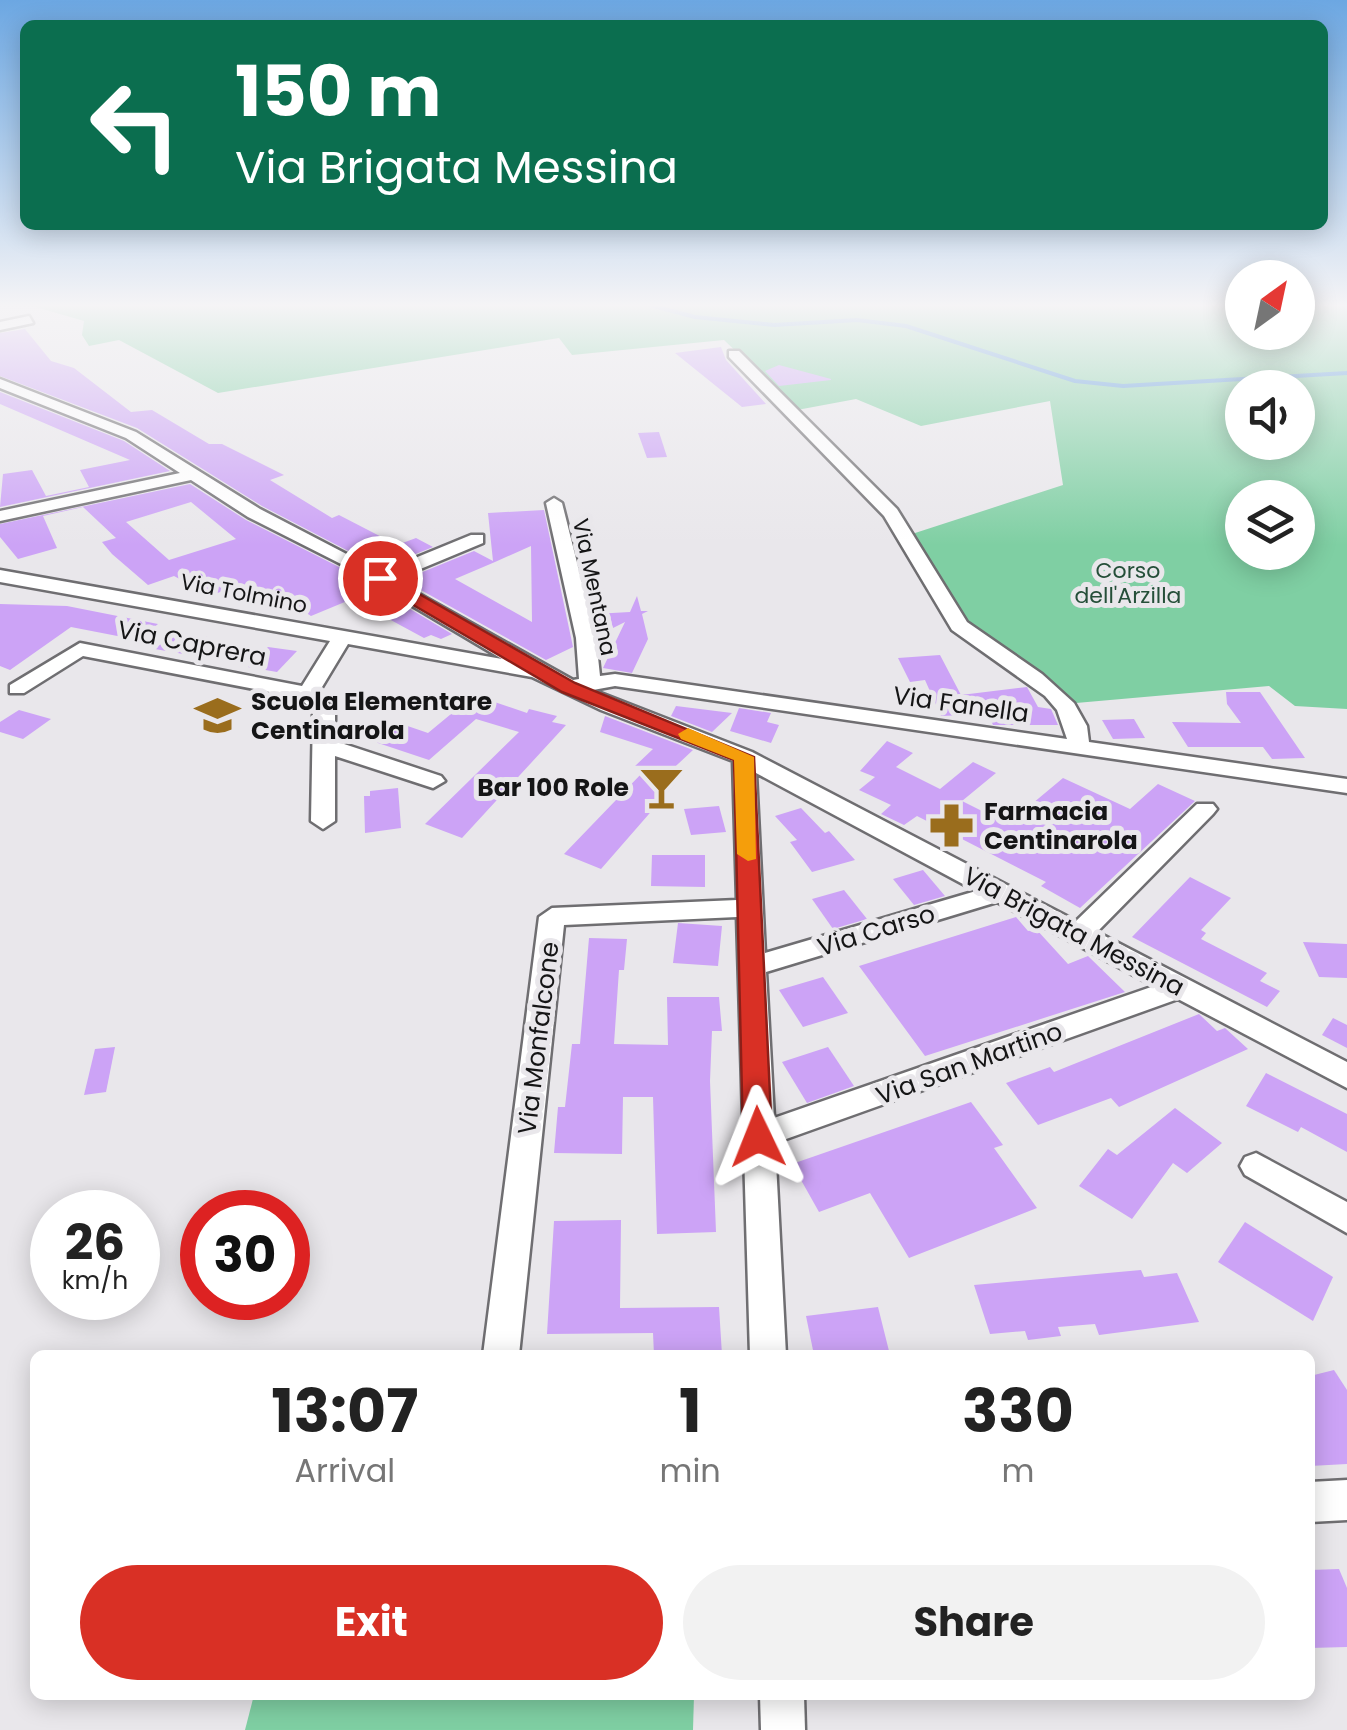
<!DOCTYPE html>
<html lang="en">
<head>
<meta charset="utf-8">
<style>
	:root { --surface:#fff; --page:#f2f2f2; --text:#222; --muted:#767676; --accent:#d93025 }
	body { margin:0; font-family:Poppins,sans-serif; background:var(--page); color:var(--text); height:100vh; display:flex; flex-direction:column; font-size:38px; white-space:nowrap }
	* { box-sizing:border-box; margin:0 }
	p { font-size:32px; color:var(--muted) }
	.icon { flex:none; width:55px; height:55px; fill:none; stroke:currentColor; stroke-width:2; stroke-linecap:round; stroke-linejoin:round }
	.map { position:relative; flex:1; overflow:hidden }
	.side { position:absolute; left:30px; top:1350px; width:1285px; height:350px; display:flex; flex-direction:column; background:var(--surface); border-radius:15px; box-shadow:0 5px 25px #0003 }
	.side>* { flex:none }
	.guide { position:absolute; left:20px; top:20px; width:1308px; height:210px; border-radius:15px; box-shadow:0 5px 25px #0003; background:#0b6e4f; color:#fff; overflow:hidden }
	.needle { width:65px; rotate:33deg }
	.tools { position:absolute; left:1225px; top:260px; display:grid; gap:20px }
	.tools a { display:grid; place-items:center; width:90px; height:90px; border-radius:50%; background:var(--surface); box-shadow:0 5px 25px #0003; font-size:50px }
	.speed { position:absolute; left:30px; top:1190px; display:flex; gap:20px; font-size:50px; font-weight:700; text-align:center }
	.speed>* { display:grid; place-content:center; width:130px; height:130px; border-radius:50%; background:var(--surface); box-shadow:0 5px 25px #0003; line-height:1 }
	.speed small { font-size:25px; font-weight:400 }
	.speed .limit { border:15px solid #d22; background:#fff; color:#111 }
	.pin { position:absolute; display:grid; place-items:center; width:85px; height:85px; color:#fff; margin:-42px; border:5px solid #fff; border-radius:50%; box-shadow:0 2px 10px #0007 }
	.me { position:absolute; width:110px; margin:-55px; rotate:358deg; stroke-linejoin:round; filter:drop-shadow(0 0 8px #0008) }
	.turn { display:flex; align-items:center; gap:35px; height:210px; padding:0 50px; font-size:45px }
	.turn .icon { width:130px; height:130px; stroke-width:2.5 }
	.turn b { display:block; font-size:70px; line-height:85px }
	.eta { display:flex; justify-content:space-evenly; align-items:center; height:170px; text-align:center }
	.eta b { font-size:60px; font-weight:700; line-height:70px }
	.cta { display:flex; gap:20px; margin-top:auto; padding:20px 50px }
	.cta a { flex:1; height:115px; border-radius:60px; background:var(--accent); color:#fff; font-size:40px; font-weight:700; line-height:115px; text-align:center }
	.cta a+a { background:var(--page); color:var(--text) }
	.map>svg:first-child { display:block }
	.green { fill:#7fcfa3; fill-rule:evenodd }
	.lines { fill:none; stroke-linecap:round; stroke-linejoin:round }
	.stream { stroke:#5294d8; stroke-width:4 }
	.building { fill:#cca3f6; fill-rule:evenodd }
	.street-casing { stroke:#6f6e71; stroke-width:5 }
	.street { fill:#fff; fill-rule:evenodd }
	.route { fill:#d93025; stroke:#8d1f18; stroke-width:2.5 }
	.slow { fill:#f59e0b }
	.labels { text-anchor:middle; stroke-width:10; stroke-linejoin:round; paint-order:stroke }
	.far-park-label { font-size:22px; fill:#254f39; stroke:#e9e7eb }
	.far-street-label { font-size:22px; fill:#151516; stroke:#e9e7eb }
	.street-label { font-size:25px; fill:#151516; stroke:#e9e7eb }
	.poi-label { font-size:25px; font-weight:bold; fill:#151516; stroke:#e9e7eb; text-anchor:start }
</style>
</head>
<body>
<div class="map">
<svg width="1347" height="1730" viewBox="0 0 1347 1730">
	<rect width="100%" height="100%" fill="#e9e7eb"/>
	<!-- green -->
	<g class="green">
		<path d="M22,303H1242V332H1298V303H1347V709L1295,706L1269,686L1076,703L986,647L956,608L912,534L1063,485L1050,401L921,426L856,399L797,410L724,340L572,355L559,338L218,393L119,340L89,346L82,335L84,321ZM1242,388H1298V442H1242ZM1242,498H1298V552H1242Z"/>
		<path d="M254,1695H694L693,1730H245Z"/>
	</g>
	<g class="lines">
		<!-- stream -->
		<path class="stream" d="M642,303L695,317L774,325L857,320L906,326L1075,381L1123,386L1347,373"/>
	</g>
	<!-- building -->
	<g class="building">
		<path d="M25,329L51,361L74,368L131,412L152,410L209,444H222L284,475L270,480L332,518L339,515L397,545L416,538L433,547L381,568L262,506L137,428L0,376V333Z"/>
		<path d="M721,347L726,360L766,404L742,407L675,353Z"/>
		<path d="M779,365L831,379V380L779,386L765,371Z"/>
		<path d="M0,392L124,441L170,471L0,507L3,474L32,470L46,496L89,487L80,470L130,460L0,404Z"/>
		<path d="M659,432L667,457L647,458L638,433Z"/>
		<path d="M190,484L246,520L343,569L452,634L441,639L431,635L424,638L352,599L311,616L291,603L229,588L211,596L174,576L148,585L112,554L102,542L116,538L83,507L43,516L57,548L18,559L0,537V524ZM191,502L236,539L169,560L126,522Z"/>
		<path d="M544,510L573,647L546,660L403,580L474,551L493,561L488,513ZM531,546L532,622L455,579L495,562Z"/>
		<path d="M637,596L641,611H648L642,614L648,639L632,673L603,668L625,622L599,635L594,614L630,612Z"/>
		<path d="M0,604L67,606L158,624L138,640L71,627L10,670L0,666Z"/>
		<path d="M175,632L208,637L189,655L155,649Z"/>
		<path d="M268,647L297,651L277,672L248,667Z"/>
		<path d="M940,655L961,695L1027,687L1038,707L1051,709L1058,725H993L988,714L941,716L925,680L910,682L898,658Z"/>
		<path d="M1226,692H1260L1305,758L1272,759L1263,747H1188L1172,722L1241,723L1227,704Z"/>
		<path d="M474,695L527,713L529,709L557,716L552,722L566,725L462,838L425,824L519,732L476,719L429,760L369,740L393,721L428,733Z"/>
		<path d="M676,706L732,713L712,732L671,716Z"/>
		<path d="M739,708L771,713L767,722L779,725L771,743L730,731Z"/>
		<path d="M19,710L51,719L23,739L0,732V722Z"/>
		<path d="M605,716L693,750L663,778L676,783L601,869L564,854L643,772L634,767L653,749L600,732Z"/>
		<path d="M1134,719L1145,738L1113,739L1102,720Z"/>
		<path d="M887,741L913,753L896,767L940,789L973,762L996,773L962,801L1008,824L1063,778L1130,809L1158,784L1195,801L1080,908L1041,886L1046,882L917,816L904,825L881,814L891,805L859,790L875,777L860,771Z"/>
		<path d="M398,788L401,828L365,833L364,796H370V791Z"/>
		<path d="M719,806L726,832L691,835L684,809Z"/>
		<path d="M801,808L825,833L829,831L855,860L812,872L790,842L797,840L775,816Z"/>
		<path d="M652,855H705V887L651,886Z"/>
		<path d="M923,870L945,896L914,905L893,879Z"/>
		<path d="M1190,877L1231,898L1201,930L1206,933L1201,939L1267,973L1260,981L1280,991L1267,1007L1132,937Z"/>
		<path d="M844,890L867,919L833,929L812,899Z"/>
		<path d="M1016,917L1028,931L1036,929L1068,964L1088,956L1125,992L925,1056L859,966Z"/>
		<path d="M678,923L722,926L718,966L673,963Z"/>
		<path d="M589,938L627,939L624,970H619L614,1044L668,1045L667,997H719L722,1031H712L710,1081L716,1232L657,1234L653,1097H623L622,1154L554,1153L558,1107H565L572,1044H580Z"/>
		<path d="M1303,942L1347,944V978L1319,977Z"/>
		<path d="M823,977L848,1013L803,1027L779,990Z"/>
		<path d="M1199,1014L1217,1031L1225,1028L1248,1049L1119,1107L1111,1098L1038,1125L1006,1083L1050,1067L1054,1072Z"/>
		<path d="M1333,1018L1347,1025V1048L1322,1035Z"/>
		<path d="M115,1047L106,1092L84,1095L95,1049Z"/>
		<path d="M828,1047L854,1086L807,1103L782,1062Z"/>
		<path d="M1266,1073L1347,1114V1152L1301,1127L1298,1132L1246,1106Z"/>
		<path d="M971,1102L1003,1145L994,1148L1037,1208L909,1258L870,1193L819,1212L792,1164Z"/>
		<path d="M1175,1108L1222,1143L1187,1173L1173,1163L1132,1219L1079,1186L1108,1149L1117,1155Z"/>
		<path d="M621,1220L620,1308L719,1307L722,1355H654L653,1333L547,1334L554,1221Z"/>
		<path d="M1245,1222L1333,1277L1313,1321L1218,1262Z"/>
		<path d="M1141,1270L1144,1277L1177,1273L1199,1322L1099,1335L1095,1324L1058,1327L1061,1336L1028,1340L1025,1331L990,1334L974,1285Z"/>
		<path d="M878,1307L890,1355H814L806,1316Z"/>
		<path d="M1334,1370L1347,1390V1464L1310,1466V1376Z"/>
		<path d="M1339,1569L1347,1588V1647L1310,1648V1570Z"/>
	</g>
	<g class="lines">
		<defs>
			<g id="street">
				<path d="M29,316L33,323L0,330V322Z"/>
				<path d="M729,351H739L897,509L967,622L1042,674L1074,703L1087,726L1089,742L1347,779V793L615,686L593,690L752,752L1076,921L1197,804H1213L1217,809L1213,814L1097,932L1347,1062V1088L1178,999L775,1143L786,1355H750L737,917L564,925L519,1355H483L539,917L552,908L737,900L733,761L601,710L532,677L348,644L319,692L335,711V741L441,776L445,781L433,788L335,756V821L323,829L311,821L313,712L301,698L83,656L24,693H10V685L80,643L302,686L330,641L0,582V570L502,659L345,566L248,517L191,480L0,521V511L180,473L126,438L0,388V379L136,432L260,509L381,572L471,535H483V543L394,580L573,680L579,679L576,638L546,503L554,498L562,503L596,638L600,676L615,674L1067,739L1057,710L1045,696L952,630L884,516L729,357ZM756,773L976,891L765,953ZM997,902L1154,986L774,1118L766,972Z"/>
				<path d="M1256,1153L1347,1202V1233L1245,1175L1240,1166L1245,1157Z"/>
				<path d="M1347,1480V1520L1310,1522V1482Z"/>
				<path d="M760,1695H804L805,1730H761Z"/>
			</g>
		</defs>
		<!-- street casing -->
		<use href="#street" class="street-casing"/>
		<!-- street -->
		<use href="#street" class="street"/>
	</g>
	<!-- sky -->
	<linearGradient id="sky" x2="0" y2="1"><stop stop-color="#6ca7e2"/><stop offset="0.56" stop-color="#f5f4f6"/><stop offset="1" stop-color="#f5f4f6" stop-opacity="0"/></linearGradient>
	<rect width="1347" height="545" fill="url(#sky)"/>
	<!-- route -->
	<path class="route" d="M374,575H386L575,683L754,757L772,1137L768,1145H747L743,1137L734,760L562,692L374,582Z"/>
	<!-- slow -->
	<path class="slow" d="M688,728L754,757L756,859L748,861L737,854L734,760L681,739L678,734Z"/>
	<!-- icons -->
	<defs>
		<symbol id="school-bare" viewBox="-9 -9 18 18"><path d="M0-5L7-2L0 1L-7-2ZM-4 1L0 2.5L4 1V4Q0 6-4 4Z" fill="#9a6d1d" stroke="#e9e7eb" stroke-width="2.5" paint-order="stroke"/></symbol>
		<symbol id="bar-bare" viewBox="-9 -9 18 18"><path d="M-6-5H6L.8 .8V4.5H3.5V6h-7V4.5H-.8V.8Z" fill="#9a6d1d" stroke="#e9e7eb" stroke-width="2.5" paint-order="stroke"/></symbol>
		<symbol id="pharmacy-bare" viewBox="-9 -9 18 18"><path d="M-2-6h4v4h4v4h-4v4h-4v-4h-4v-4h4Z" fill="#9a6d1d" stroke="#e9e7eb" stroke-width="2.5" paint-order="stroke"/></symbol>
	</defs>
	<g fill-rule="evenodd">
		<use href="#school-bare" x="186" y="684" width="63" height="63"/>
		<use href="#bar-bare" x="630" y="756" width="63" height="63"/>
		<use href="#pharmacy-bare" x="920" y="794" width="63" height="63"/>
	</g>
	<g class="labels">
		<!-- far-park labels -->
		<g class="far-park-label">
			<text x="1128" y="578">Corso<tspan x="1128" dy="25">dell'Arzilla</tspan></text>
		</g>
		<!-- far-street labels -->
		<g class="far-street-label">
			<text transform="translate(595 587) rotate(78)" y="8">Via Mentana</text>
			<text transform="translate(244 593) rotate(11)" y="8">Via Tolmino</text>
		</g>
		<!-- street labels -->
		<g class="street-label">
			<text transform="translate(192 643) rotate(11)" y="9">Via Caprera</text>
			<text transform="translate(961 704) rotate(8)" y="9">Via Fanella</text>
			<text transform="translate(876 930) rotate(-17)" y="9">Via Carso</text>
			<text transform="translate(1074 931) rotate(28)" y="9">Via Brigata Messina</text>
			<text transform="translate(538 1038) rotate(-83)" y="9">Via Monfalcone</text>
			<text transform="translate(969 1063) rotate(-20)" y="9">Via San Martino</text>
		</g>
		<!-- poi labels -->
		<g class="poi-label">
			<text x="251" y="710">Scuola Elementare<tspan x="251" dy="29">Centinarola</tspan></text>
			<text x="629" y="796" text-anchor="end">Bar 100 Role</text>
			<text x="984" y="820">Farmacia<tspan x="984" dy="29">Centinarola</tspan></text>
		</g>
	</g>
</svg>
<div class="tools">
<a><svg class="needle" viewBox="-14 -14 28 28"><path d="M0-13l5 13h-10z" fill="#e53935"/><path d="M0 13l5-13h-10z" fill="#767676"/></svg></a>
<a><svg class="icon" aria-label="sound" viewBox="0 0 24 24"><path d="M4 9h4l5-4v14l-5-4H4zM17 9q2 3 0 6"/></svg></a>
<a><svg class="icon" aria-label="layers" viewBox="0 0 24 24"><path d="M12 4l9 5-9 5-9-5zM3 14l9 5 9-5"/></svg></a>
</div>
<div class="speed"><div>26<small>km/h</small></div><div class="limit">30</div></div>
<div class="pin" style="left:380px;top:578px;background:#d93025"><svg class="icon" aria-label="arrive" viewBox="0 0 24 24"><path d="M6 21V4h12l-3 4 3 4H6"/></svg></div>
<svg class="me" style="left:758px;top:1137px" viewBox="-20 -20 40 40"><path d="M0-17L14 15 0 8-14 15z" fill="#d93025" stroke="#fff" stroke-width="4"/></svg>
<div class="guide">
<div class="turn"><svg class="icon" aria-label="left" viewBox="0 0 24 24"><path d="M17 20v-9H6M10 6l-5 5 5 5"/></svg><div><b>150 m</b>Via Brigata Messina</div></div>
</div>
<section class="side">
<div class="eta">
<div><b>13:07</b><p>Arrival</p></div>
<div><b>1</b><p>min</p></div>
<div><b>330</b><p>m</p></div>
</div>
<div class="cta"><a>Exit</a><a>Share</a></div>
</section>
</div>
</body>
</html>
